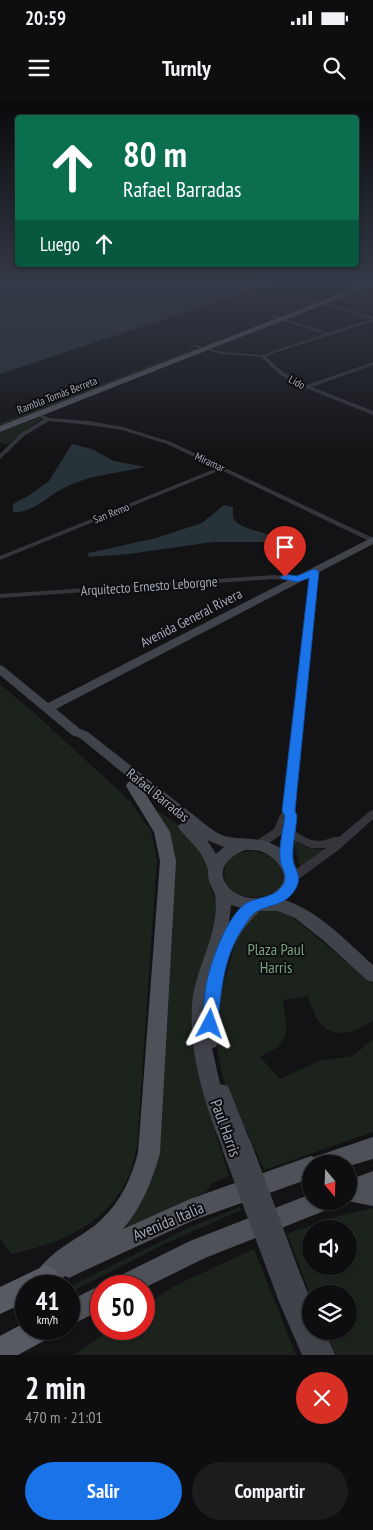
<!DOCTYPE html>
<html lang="es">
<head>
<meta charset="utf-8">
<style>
	:root { --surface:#0e0e10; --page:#1c1c1e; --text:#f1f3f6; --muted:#9b9c9f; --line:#2e2e30; --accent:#1a73e8 }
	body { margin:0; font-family:"PT Sans Narrow",sans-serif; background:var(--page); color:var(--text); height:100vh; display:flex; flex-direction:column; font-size:19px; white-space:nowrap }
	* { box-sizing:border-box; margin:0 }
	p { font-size:16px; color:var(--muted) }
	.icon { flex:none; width:28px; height:28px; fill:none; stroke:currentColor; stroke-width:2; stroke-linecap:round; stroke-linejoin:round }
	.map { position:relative; height:1255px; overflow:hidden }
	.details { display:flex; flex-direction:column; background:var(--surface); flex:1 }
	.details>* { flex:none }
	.banner { position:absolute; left:15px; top:15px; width:344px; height:152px; border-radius:5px; box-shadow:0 1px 4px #0004,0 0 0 1px var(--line); background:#0b6e4f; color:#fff; overflow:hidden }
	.needle { width:32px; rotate:161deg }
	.fabs { position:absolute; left:302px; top:1055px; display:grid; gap:10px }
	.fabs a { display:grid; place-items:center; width:55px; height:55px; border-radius:50%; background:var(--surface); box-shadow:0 1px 4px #0004,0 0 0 1px var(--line); font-size:25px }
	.speed { position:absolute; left:15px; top:1175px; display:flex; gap:10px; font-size:25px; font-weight:700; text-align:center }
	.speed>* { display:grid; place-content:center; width:65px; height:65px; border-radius:50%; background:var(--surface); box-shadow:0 1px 4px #0004,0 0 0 1px var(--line); line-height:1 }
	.speed small { font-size:12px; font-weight:400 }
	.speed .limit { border:8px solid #d22; background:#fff; color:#111 }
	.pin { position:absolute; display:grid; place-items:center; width:42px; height:42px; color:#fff; margin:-51px -21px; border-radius:50% 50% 50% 0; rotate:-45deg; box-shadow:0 0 5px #0007 }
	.pin .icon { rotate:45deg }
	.me { position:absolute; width:55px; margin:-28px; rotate:4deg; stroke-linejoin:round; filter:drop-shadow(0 0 4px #0008) }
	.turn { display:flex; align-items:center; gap:18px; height:105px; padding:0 25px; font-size:22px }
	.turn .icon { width:65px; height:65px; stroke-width:2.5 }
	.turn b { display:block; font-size:35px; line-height:42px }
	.then { display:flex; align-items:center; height:48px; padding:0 25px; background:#0003; gap:10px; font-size:19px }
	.round { display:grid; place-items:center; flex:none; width:52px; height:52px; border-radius:26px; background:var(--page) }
	.head { display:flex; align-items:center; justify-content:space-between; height:85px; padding:0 25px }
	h1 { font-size:30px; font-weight:700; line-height:38px }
	.button { display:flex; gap:10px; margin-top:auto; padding:10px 25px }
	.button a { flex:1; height:58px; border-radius:30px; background:var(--accent); color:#fff; font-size:20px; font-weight:700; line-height:58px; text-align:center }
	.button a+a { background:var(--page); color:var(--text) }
	.status { display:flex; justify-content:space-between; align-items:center; height:35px; padding:0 25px; background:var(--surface); direction:ltr }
	.status svg { height:14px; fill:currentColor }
	header { display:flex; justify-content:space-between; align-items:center; height:65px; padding:0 25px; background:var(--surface); font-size:22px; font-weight:700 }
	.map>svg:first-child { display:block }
	.green { fill:#1b231c; fill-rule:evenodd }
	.water { fill:#283239 }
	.pier { fill:#131315 }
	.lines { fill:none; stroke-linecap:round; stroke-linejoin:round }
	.minor { fill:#34343a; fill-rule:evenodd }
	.secondary { fill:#41434a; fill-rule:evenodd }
	.primary { fill:#4f5159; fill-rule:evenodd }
	.trunk { fill:#575a62; fill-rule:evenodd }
	.secondary-bridge { stroke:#41434a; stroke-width:20 }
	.route { fill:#1a73e8; stroke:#114b97 }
	.labels { text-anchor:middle; stroke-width:4; stroke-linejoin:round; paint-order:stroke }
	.far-street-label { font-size:11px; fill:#a3a9b6; stroke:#0e0e10 }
	.street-label { font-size:14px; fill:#a3a9b6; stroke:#0e0e10 }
	.near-park-label { font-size:16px; fill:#79a37c; stroke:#0e0e10 }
	.near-street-label { font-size:16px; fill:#a3a9b6; stroke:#0e0e10 }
</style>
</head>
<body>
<div class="status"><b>20:59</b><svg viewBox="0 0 49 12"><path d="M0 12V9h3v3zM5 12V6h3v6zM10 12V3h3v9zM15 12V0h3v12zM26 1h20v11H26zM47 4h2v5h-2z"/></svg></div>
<header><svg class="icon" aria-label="menu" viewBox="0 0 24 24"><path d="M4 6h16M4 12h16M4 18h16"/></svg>Turnly<svg class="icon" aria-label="search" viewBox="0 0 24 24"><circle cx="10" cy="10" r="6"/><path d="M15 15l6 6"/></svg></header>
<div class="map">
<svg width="373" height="1255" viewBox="0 0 373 1255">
	<rect width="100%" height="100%" fill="#131315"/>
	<!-- green -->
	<g class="green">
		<path d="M191,249L196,250L0,327V323Z"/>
		<path d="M40,317L42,318L8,344L0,343V332Z"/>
		<path d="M0,584L41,619L130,701L151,731L157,760L137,1046C134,1056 133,1067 129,1076C108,1124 59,1144 11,1154L0,1138Z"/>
		<path d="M157,710L188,732L208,764L209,782L219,811L205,860L218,1030L215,1032L229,1076L212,1083L206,1092L119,1131L133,1111L166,885Z"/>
		<path d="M296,741L309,748L326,749L300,768L294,742Z"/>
		<path d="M254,751C291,757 293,798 254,797C216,797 212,751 254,751Z"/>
		<path d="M264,810L280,811L295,819L373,884V920C358,932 334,941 319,922C314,915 311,905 308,896L283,900C287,930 293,942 260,957L280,979L319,961L353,956L373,939V1032L264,1070L246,1029L239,1022L224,982L218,955L216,921L218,902L237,837L254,815Z"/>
		<path d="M240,1107L241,1110L162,1145L69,1193V1187L190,1127Z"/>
		<path d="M373,1108V1255H333L321,1231H349V1194H311V1209L304,1193L309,1190L287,1134L342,1115ZM311,1129H349V1166H311Z"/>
		<path d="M254,1149L296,1255H73L112,1229H144V1207L174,1186Z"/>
	</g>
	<!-- water -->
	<g class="water">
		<path d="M0,181H279L0,274Z"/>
		<path d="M72,344L92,349L114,361L145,367C115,374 92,374 64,388C47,396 32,414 13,412V404L30,395L49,381Z"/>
		<path d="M224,405L233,407C233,410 232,416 234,419C239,430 270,432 281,440L277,442H213L129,454L89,457L88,453L156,438L202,423Z"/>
	</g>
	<!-- pier -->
	<path class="pier" d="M16,1160L26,1194V1229H37L44,1255H0V1168Z"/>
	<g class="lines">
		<!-- minor -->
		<g class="minor">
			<path d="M312,200L373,217V221L265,256L283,272L307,285L373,262V265L312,287L373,311V315L296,284L279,274L261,257L222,254L192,246L194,245L222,252L262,255L325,234L270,217L271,215L329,233L372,219L312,202Z"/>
			<path d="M35,313H39L49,318L89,321L123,327L171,342L373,438V443L221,370L0,460V456L217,368L167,344L122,330L89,325L49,321L24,336L0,359V354L20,334L44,319L35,315Z"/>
			<path d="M314,469L317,471L294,711L296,716L294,730C304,738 315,744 328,739C333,738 334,736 339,737L370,711L373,710V719L341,748L296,781L292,782L288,781L287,778L288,775L326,748H311L293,740L291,760L290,763L286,764L282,763L281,760L285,727L282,734L262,748L258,749L254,748L253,745L254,742L274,729L280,715L284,710L311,471Z"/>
			<path d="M274,475L299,477L303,479L299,481L274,479L0,498V494Z"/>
		</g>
		<!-- secondary -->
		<g class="secondary">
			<path d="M373,437V444L56,609L80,629L88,632L210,728C214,731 219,734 224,736C236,739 247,738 259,740C277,742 298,758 298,777C298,786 292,795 285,800C320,812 346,841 373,865V882L367,880L324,841L295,818L278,811H260C232,835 221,872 218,908C218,920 221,936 216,947L212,948L220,984L228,986L251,1044L248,1051L232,1057L225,1054C206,1008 189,956 192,906C194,868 221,833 215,795C214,790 210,786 209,781C208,777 208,773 208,770C204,753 191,742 180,730L178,726L183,722L80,638L72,635L0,575V565L4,567L48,603ZM207,740L224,747L216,754ZM245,750C250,750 256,750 260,751C275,756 293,775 278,789C248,818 191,772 245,750ZM231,805L241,808L229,823Z"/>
			<path d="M294,1175L302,1178L311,1202V1231H324L335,1255H302L277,1197L280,1189L284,1188L286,1178Z"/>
		</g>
		<!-- primary -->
		<g class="primary">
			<path d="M373,181V185L0,332V326Z"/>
			<path d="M133,681L138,682L170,732L176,761L160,1053C152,1081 142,1107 123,1129L190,1099L311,1056L314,1057L373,1037V1059L349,1066V1064H311V1078L194,1120L77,1174L69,1178L65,1176L54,1186H38L34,1178C46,1151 81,1139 101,1120C121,1101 131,1079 138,1053L160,761L154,732L126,686L128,682Z"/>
			<path d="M373,1071V1106L347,1101L349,1080Z"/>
			<path d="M311,1094V1101H332L329,1109L205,1158L144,1188V1186H111L115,1178L190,1141Z"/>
			<path d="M101,1185L104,1186H101V1210L69,1226V1201Z"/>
		</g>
		<!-- trunk -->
		<g class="trunk">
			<path d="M46,1165L55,1169L59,1178L55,1186H26V1202L0,1214V1187Z"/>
			<path d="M26,1222V1229H53L49,1238L18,1255H0V1236Z"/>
		</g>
		<!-- secondary-bridge -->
		<g class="secondary-bridge">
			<path d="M241,1044L294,1186"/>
			<path d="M232,1047L288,1197"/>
		</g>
	</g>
	<!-- sky -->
	<linearGradient id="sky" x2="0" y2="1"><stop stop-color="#0a0a0c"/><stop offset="0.51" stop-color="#333946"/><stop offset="1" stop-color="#333946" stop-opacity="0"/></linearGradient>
	<rect width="373" height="356" fill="url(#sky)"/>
	<!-- route -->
	<path class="route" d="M314,469L319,471L295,711L297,716C296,730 292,745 293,759C294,770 303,775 296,788C286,806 273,803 258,811C252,813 249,819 245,825C224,854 221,889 218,924L215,929L210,931L204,929L202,924C203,911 204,898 206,886C210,863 226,818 245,804C257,796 276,799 284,783C288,774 280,767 280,758C279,745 283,730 285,716L282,711L309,478L298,482L282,479L280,477L285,474L297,476Z"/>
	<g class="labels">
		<!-- far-street labels -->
		<g class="far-street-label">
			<text transform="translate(297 282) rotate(28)" y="4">Lido</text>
			<text transform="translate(57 295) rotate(-21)" y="4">Rambla Tomás Berreta</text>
			<text transform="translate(210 362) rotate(25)" y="4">Miramar</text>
			<text transform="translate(111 413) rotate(-22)" y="4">San Remo</text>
		</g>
		<!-- street labels -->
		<g class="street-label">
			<text transform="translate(149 486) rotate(-4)" y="5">Arquitecto Ernesto Leborgne</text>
			<text transform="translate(191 518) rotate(-27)" y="5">Avenida General Rivera</text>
			<text transform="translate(158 695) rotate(39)" y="5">Rafael Barradas</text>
		</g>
		<!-- near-park labels -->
		<g class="near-park-label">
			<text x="276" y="855">Plaza Paul<tspan x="276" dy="18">Harris</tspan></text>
		</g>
		<!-- near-street labels -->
		<g class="near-street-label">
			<text transform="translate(226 1028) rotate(70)" y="6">Paul Harris</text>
			<text transform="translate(168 1121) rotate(-23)" y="6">Avenida Italia</text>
		</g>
	</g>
</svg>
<div class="fabs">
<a><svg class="needle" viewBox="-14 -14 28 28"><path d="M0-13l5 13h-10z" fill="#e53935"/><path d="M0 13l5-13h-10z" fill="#9b9c9f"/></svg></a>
<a><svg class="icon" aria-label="sound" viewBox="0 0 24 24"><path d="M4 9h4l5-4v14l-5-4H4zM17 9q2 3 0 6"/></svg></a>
<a><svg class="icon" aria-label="layers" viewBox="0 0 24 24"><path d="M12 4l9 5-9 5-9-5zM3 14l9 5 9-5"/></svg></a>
</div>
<div class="speed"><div>41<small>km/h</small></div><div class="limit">50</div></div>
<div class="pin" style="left:285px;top:477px;background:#d93025"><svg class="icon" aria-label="arrive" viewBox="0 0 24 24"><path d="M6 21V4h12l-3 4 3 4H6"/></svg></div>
<svg class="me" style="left:210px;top:924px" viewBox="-20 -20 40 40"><path d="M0-17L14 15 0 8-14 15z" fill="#1a73e8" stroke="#fff" stroke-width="4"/></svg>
<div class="banner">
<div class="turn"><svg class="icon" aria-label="ahead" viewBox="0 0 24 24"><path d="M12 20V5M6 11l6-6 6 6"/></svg><div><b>80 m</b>Rafael Barradas</div></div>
<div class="then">Luego<svg class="icon" aria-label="ahead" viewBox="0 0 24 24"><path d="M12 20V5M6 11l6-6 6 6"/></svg></div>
</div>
</div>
<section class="details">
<div class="head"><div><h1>2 min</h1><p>470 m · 21:01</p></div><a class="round" style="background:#d93025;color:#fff"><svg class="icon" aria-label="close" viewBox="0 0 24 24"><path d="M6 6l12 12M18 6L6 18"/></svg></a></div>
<div class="button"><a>Salir</a><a>Compartir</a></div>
</section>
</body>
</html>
